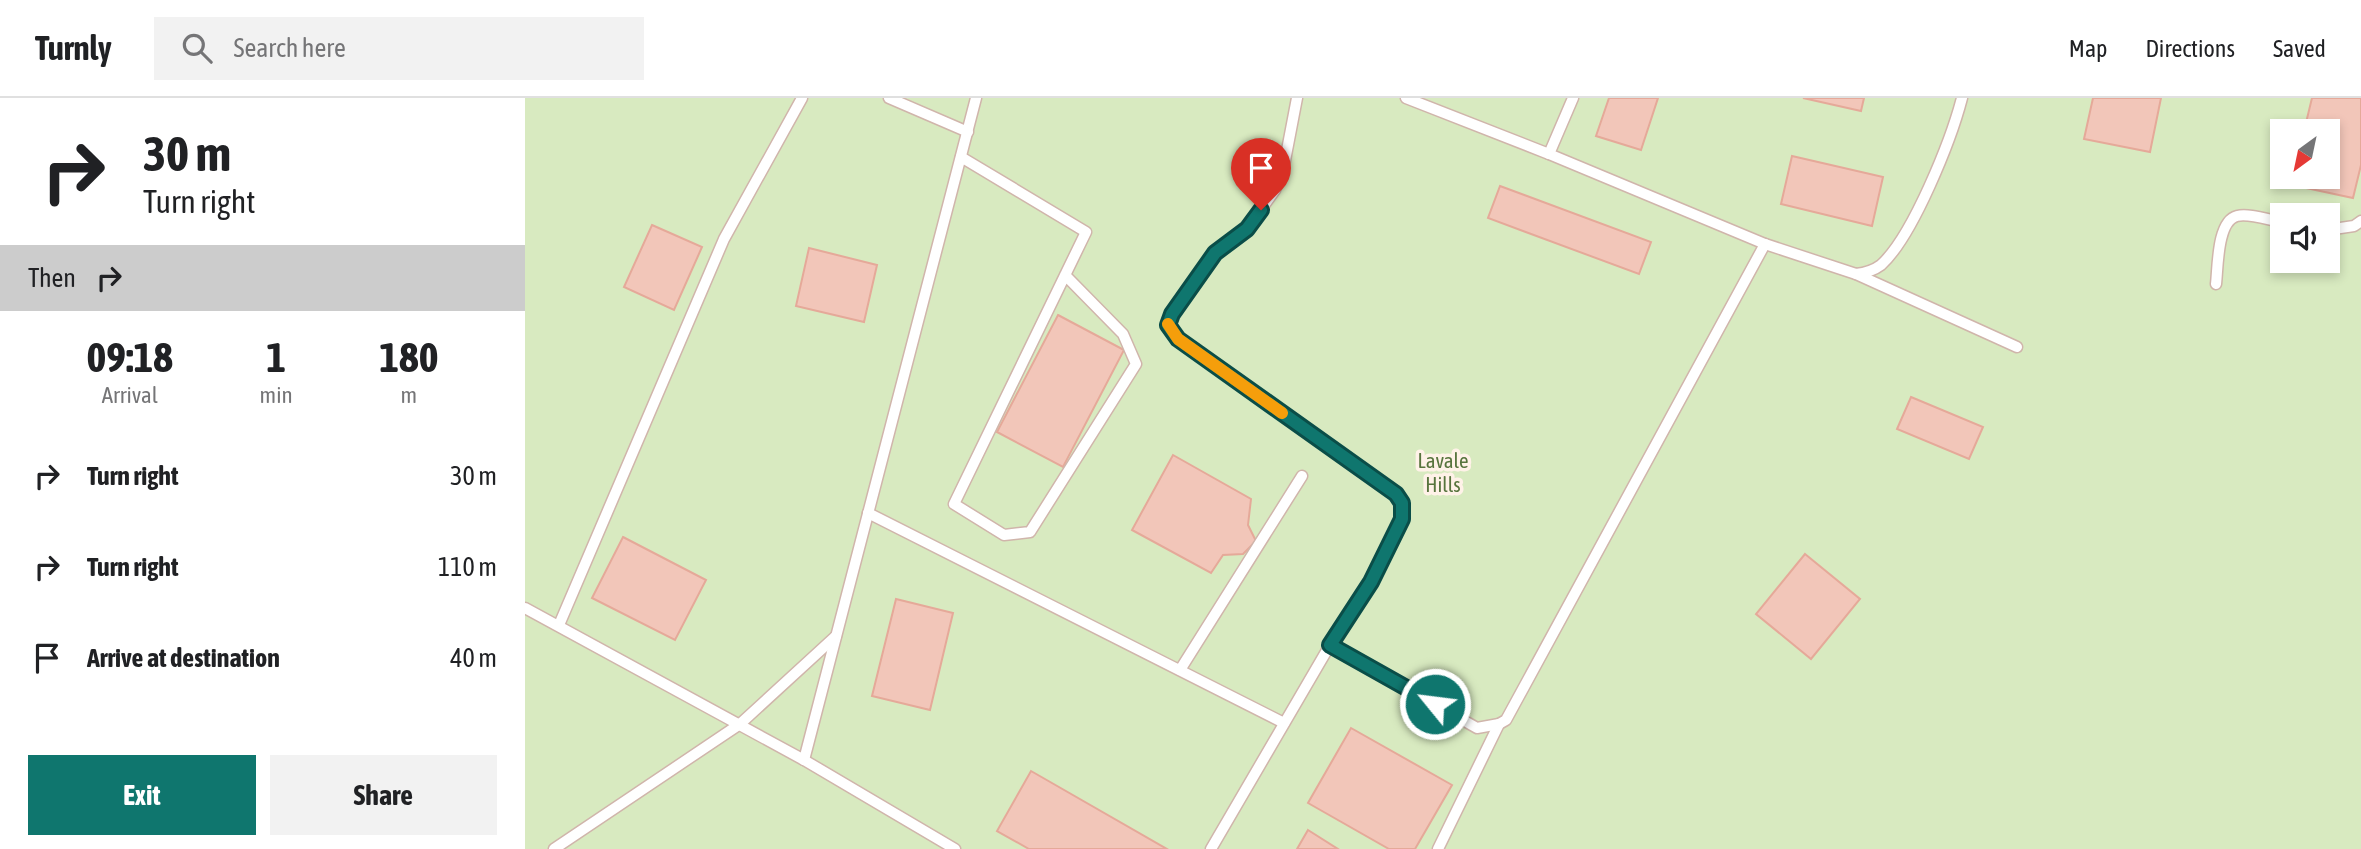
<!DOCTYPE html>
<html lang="en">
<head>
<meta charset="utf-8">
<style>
	:root { --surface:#fff; --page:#f2f2f2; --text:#202124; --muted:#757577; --line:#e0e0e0; --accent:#0f766e }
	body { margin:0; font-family:"Asap Condensed",sans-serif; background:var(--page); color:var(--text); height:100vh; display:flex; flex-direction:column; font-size:26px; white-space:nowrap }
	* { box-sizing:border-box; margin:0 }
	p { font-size:23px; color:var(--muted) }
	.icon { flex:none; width:38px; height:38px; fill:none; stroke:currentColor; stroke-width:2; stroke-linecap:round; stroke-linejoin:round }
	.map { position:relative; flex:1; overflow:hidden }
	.panel { display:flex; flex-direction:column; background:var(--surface); width:525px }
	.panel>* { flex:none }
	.top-card { background:#fff; color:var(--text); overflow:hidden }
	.needle { width:46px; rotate:213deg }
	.buttons { position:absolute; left:1745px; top:21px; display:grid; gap:14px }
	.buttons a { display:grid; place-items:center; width:70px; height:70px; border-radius:0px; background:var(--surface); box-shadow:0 4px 10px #0003; font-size:35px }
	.pin { position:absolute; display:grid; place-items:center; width:60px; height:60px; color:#fff; margin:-72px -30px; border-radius:50% 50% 50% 0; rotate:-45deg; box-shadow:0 0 7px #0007 }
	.pin .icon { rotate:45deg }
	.me { position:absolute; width:77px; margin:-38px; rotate:299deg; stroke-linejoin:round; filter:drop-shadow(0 0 5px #0008) }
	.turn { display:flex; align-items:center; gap:24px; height:147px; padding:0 28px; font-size:32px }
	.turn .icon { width:91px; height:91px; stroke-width:2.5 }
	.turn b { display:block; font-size:49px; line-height:60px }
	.then { display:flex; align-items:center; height:66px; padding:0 28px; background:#0003; gap:14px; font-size:26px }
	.eta { display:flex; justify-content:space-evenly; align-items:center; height:119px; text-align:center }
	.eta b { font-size:42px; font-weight:700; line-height:49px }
	.action { display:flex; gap:14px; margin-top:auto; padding:14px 28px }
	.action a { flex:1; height:80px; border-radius:0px; background:var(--accent); color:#fff; font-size:28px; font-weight:700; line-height:80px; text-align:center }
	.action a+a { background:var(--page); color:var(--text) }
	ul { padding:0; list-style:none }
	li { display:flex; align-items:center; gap:21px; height:91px; padding:0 28px }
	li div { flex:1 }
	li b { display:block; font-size:26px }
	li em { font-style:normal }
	header { display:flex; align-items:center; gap:42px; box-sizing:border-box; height:98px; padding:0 35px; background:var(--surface); border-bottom:2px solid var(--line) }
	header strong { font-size:33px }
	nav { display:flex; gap:38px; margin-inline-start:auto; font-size:24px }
	.search { width:490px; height:63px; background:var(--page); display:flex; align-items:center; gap:18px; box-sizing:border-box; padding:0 24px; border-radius:0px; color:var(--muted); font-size:26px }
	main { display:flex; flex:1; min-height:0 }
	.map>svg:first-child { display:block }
	.green { fill:#d8eac0; fill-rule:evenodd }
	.building { fill:#f2c6b9; stroke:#e5a999; stroke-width:2 }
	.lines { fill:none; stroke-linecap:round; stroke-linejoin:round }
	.service-casing { stroke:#d0b5ab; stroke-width:13 }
	.service { stroke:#fff; stroke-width:10 }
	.route-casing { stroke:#0a4d48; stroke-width:18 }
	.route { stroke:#0f766e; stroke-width:12 }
	.slow { stroke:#f59e0b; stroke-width:12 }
	.labels { text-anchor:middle; stroke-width:7; stroke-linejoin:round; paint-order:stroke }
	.park-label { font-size:21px; fill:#57743d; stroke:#fff2e8 }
</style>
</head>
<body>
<header>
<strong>Turnly</strong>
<div class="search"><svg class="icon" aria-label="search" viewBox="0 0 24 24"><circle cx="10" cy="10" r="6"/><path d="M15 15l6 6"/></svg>Search here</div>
<nav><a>Map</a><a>Directions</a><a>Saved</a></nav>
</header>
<main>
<section class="panel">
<div class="top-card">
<div class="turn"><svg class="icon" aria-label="right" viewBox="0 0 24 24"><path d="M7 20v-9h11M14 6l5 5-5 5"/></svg><div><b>30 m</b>Turn right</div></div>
<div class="then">Then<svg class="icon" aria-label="right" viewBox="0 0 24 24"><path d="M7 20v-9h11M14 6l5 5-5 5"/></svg></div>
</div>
<div class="eta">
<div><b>09:18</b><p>Arrival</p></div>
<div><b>1</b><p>min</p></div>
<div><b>180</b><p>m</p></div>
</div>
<ul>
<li><svg class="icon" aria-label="right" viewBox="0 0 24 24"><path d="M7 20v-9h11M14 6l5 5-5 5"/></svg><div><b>Turn right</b></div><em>30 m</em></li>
<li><svg class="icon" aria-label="right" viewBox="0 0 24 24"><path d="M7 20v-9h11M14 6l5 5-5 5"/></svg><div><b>Turn right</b></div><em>110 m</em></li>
<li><svg class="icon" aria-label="arrive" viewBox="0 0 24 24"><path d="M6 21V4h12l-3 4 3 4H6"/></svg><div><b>Arrive at destination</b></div><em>40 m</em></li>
</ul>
<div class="action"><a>Exit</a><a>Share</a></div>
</section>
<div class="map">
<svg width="1836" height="751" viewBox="0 0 1836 751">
	<rect width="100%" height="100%" fill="#fcede1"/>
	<!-- green -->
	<path class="green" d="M0,0H1836V751H0ZM1757,33H1802V79H1757ZM1757,117H1802V163H1757Z"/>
	<!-- building -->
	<g class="building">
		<path d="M1084,0H1133L1116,52L1071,38Z"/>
		<path d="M1278,0H1339L1336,13Z"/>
		<path d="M1568,0H1636L1625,54L1559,41Z"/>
		<path d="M1787,0H1836V67L1828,100L1767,87L1769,79H1802V33H1779Z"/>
		<path d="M1267,58L1358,79L1347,128L1256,106Z"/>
		<path d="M975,88L1126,144L1114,176L963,120Z"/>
		<path d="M127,127L177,149L149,212L99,189Z"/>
		<path d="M284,150L352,167L339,224L271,208Z"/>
		<path d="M533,217L599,252L538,369L472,334Z"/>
		<path d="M1386,299L1458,329L1444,361L1372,331Z"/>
		<path d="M648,357L726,401L723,427L731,443L718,456L698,457L686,475L607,432Z"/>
		<path d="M98,439L181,482L150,542L67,500Z"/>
		<path d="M1280,456L1335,501L1286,561L1231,516Z"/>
		<path d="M371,501L428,515L405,612L347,598Z"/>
		<path d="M826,630L927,687L890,751H864L783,705Z"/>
		<path d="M506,673L642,751H504L472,733Z"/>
		<path d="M783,732L813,751H772Z"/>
	</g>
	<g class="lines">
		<defs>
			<g id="service">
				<path d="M364,0L443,34"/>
				<path d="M772,0L758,73L750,92L722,131L690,155L647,216L643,227L653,241L871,395L877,405V421L846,484L805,547"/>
				<path d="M881,0L1024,56"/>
				<path d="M436,59L561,134L429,406L479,437L505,434L611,266L598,236L540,177"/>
				<path d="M1802,132L1829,128L1836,123"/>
				<path d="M1240,146L1331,176C1340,175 1348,173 1356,167C1388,138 1426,42 1437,0"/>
				<path d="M1331,176L1492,249"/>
				<path d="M1691,186C1693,169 1692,123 1712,118C1724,115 1744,122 1757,124"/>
				<path d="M343,415L759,625"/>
				<path d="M0,510L279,662L451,0"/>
				<path d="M34,527L199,141L277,0"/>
				<path d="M655,572L777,378"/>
				<path d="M279,662L430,751"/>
				<path d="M29,751L215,626L311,538"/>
				<path d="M686,751L805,547L952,630L974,626L981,622L1240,146L1024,56L1048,0"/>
				<path d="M913,751L974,626"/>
			</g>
		</defs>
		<!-- service casing -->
		<use href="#service" class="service-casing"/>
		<!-- service -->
		<use href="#service" class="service"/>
	</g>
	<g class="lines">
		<defs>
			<path id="route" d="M736,112L722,131L690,155L647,216L643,227L653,241L871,396L877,405V421L846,484L805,547L910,606"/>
		</defs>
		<!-- route casing -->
		<use href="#route" class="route-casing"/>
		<!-- route -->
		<use href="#route" class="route"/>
		<!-- slow -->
		<path class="slow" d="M643,226L653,241L757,315"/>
	</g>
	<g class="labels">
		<!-- park labels -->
		<g class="park-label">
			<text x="918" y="370">Lavale<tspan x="918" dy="24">Hills</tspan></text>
		</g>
	</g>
</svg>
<div class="buttons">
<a><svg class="needle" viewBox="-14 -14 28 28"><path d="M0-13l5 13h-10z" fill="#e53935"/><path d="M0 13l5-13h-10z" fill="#757577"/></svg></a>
<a><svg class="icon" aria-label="sound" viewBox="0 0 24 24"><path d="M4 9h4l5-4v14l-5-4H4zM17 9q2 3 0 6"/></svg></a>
</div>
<div class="pin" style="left:736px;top:112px;background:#d93025"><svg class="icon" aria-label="arrive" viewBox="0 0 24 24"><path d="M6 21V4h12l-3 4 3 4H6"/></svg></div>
<svg class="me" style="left:910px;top:606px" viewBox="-20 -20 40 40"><circle r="17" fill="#0f766e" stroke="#fff" stroke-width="3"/><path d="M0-11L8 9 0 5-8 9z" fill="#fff"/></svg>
</div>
</main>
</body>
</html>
